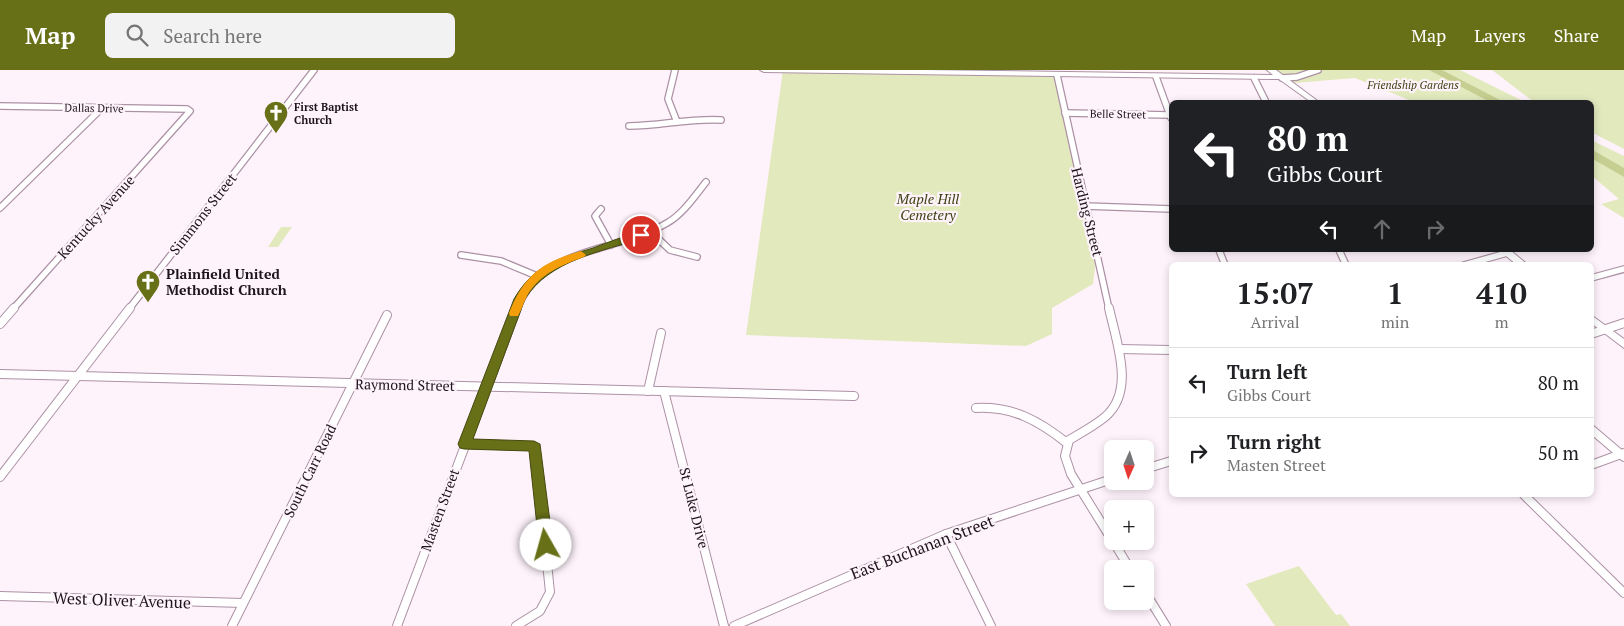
<!DOCTYPE html>
<html lang="en">
<head>
<meta charset="utf-8">
<style>
	:root { --surface:#fff; --page:#f2f2f2; --text:#202124; --muted:#757577; --line:#e0e0e0; --accent:#687017 }
	body { margin:0; font-family:"PT Serif",serif; background:var(--page); color:var(--text); height:100vh; display:flex; flex-direction:column; font-size:19px; white-space:nowrap }
	* { box-sizing:border-box; margin:0 }
	p { font-size:16px; color:var(--muted) }
	.icon { flex:none; width:28px; height:28px; fill:none; stroke:currentColor; stroke-width:2; stroke-linecap:round; stroke-linejoin:round }
	.map { position:relative; flex:1; overflow:hidden }
	.details { position:absolute; left:1169px; top:192px; width:425px; height:235px; display:flex; flex-direction:column; background:var(--surface); border-radius:8px; box-shadow:0 2px 8px #0003 }
	.details>* { flex:none }
	.top-card { position:absolute; left:1169px; top:30px; width:425px; height:152px; border-radius:8px; box-shadow:0 2px 8px #0003; background:#202124; color:#fff; overflow:hidden }
	.needle { width:32px; rotate:183deg }
	.controls { position:absolute; left:1104px; top:370px; display:grid; gap:10px }
	.controls a { display:grid; place-items:center; width:50px; height:50px; border-radius:8px; background:var(--surface); box-shadow:0 2px 8px #0003; font-size:25px }
	.pin { position:absolute; display:grid; place-items:center; width:42px; height:42px; color:#fff; margin:-21px; border:2px solid #fff; border-radius:50%; box-shadow:0 1px 5px #0007 }
	.me { position:absolute; width:55px; margin:-28px; rotate:353deg; stroke-linejoin:round; filter:drop-shadow(0 0 4px #0008) }
	.turn { display:flex; align-items:center; gap:18px; height:105px; padding:0 15px; font-size:22px }
	.turn .icon { width:65px; height:65px; stroke-width:2.5 }
	.turn b { display:block; font-size:35px; line-height:42px }
	.lanes { display:flex; align-items:center; height:48px; padding:0 15px; background:#0003; justify-content:center; gap:25px; direction:ltr }
	.lanes .off { opacity:.35 }
	.eta { display:flex; justify-content:space-evenly; align-items:center; height:85px; text-align:center }
	.eta b { font-size:30px; font-weight:800; line-height:35px }
	ul { padding:0; list-style:none }
	li { display:flex; align-items:center; gap:15px; height:70px; padding:0 15px; border-top:1px solid var(--line) }
	li div { flex:1 }
	li b { display:block; font-size:19px }
	li em { font-style:normal }
	header { display:flex; align-items:center; gap:30px; box-sizing:border-box; height:70px; padding:0 25px; background:var(--accent); color:#fff }
	header strong { font-size:24px }
	nav { display:flex; gap:28px; margin-inline-start:auto; font-size:18px }
	.search { width:350px; height:45px; background:var(--page); display:flex; align-items:center; gap:12px; box-sizing:border-box; padding:0 18px; border-radius:8px; color:var(--muted); font-size:19px }
	.map>svg:first-child { display:block }
	.green { fill:#e2e9bd }
	.lines { fill:none; stroke-linecap:round; stroke-linejoin:round }
	.river { fill:#c6cf91; fill-rule:evenodd }
	.street-far1-casing { stroke:#ac91a5; stroke-width:8 }
	.street-casing { stroke:#ac91a5; stroke-width:10 }
	.secondary-casing { stroke:#ac91a5; stroke-width:2 }
	.street-far1 { stroke:#fff; stroke-width:5.5 }
	.street { stroke:#fff; stroke-width:8 }
	.secondary { fill:#fff; fill-rule:evenodd }
	.route { fill:#687017; stroke:#44490f }
	.slow { fill:#f59e0b }
	.labels { text-anchor:middle; stroke-width:4.5; stroke-linejoin:round; paint-order:stroke }
	.far-park-label { font-size:11px; font-style:italic; fill:#3b3f10; stroke:#fff3fb }
	.far-poi-label { font-size:11px; font-weight:bold; fill:#1e141c; stroke:#fff3fb; text-anchor:start }
	.far-street-label { font-size:11px; fill:#1e141c; stroke:#fff3fb }
	.park-label { font-size:14px; font-style:italic; fill:#3b3f10; stroke:#fff3fb }
	.street-label { font-size:14px; fill:#1e141c; stroke:#fff3fb }
	.poi-label { font-size:14px; font-weight:bold; fill:#1e141c; stroke:#fff3fb; text-anchor:start }
	.near-street-label { font-size:16px; fill:#1e141c; stroke:#fff3fb }
</style>
</head>
<body>
<header>
<strong>Map</strong>
<div class="search"><svg class="icon" aria-label="search" viewBox="0 0 24 24"><circle cx="10" cy="10" r="6"/><path d="M15 15l6 6"/></svg>Search here</div>
<nav><a>Map</a><a>Layers</a><a>Share</a></nav>
</header>
<div class="map">
<svg width="1624" height="556" viewBox="0 0 1624 556">
	<rect width="100%" height="100%" fill="#fff3fb"/>
	<!-- green -->
	<g class="green">
		<path d="M783,0L1057,5L1097,182L1093,214L1052,238V264L1026,276L746,265Z"/>
		<path d="M1271,0H1460L1525,32H1414L1355,8L1294,13Z"/>
		<path d="M1492,0H1624V79L1591,62V32H1534Z"/>
		<path d="M1591,70L1624,86V148L1601,134L1619,129L1591,105Z"/>
		<path d="M281,157H292L278,177H268Z"/>
		<path d="M1299,496L1336,545L1341,544L1350,556H1275L1246,514Z"/>
	</g>
	<g class="lines">
		<!-- river -->
		<g class="river">
			<path d="M1429,0H1442L1504,32H1490Z"/>
			<path d="M1591,79L1624,98V107L1591,88Z"/>
		</g>
		<defs>
			<g id="street-far1">
				<path d="M675,0L668,29L677,52"/>
				<path d="M1057,5L1109,239"/>
				<path d="M1156,7L1171,48"/>
				<path d="M1254,8L1266,32"/>
				<path d="M1282,8L1297,7L1318,0"/>
				<path d="M0,36L187,39L190,41L13,239"/>
				<path d="M1065,43L1170,45"/>
				<path d="M629,56C660,56 690,48 721,50"/>
				<path d="M1085,136L1171,139"/>
				<path d="M0,138L102,38"/>
				<path d="M601,139L595,146L611,175"/>
				<path d="M650,161L670,180L697,187"/>
				<path d="M1219,180L1225,195"/>
				<path d="M1339,180L1346,195"/>
				<path d="M461,185L501,191L537,206"/>
				<path d="M1464,195L1507,183"/>
				<path d="M1591,208L1624,199"/>
				<path d="M129,239L314,0"/>
				<path d="M517,239C541,176 616,183 667,153C683,144 694,127 706,112"/>
			</g>
			<g id="street">
				<path d="M1109,238C1116,271 1136,321 1105,347C1094,356 1081,363 1069,370L1065,386L1071,404L1112,470"/>
				<path d="M0,254L14,238"/>
				<path d="M1591,264L1624,253"/>
				<path d="M1119,279L1171,280"/>
				<path d="M0,304L854,326"/>
				<path d="M648,321L661,263"/>
				<path d="M664,321L724,556"/>
				<path d="M976,338C1013,336 1039,351 1067,373"/>
				<path d="M1591,359L1624,387"/>
				<path d="M464,374L533,376L535,378L550,522L540,541L516,556"/>
				<path d="M1591,395L1624,383"/>
				<path d="M1145,399L1171,391"/>
				<path d="M0,407L130,238"/>
				<path d="M1524,425L1624,523"/>
				<path d="M946,464L991,556"/>
				<path d="M1113,471L1130,499"/>
				<path d="M1145,522L1166,556"/>
				<path d="M0,526L243,533"/>
				<path d="M232,556L387,245"/>
				<path d="M397,556L517,238"/>
				<path d="M734,556L946,464L1112,409"/>
			</g>
			<g id="secondary">
				<path d="M760,0H924L1273,5L1267,0H1276L1319,32H1311L1279,9L764,2Z"/>
				<path d="M1499,180H1510L1528,195H1517Z"/>
				<path d="M1591,245L1624,269V278L1591,253Z"/>
			</g>
		</defs>
		<!-- street-far1 casing -->
		<use href="#street-far1" class="street-far1-casing"/>
		<!-- street casing -->
		<use href="#street" class="street-casing"/>
		<!-- secondary casing -->
		<use href="#secondary" class="secondary-casing"/>
		<!-- street-far1 -->
		<use href="#street-far1" class="street-far1"/>
		<!-- street -->
		<use href="#street" class="street"/>
		<!-- secondary -->
		<use href="#secondary" class="secondary"/>
	</g>
	<!-- route -->
	<path class="route" d="M641,162L644,163V168C603,181 549,190 525,229L473,369L534,371L540,374L553,475L551,480L546,481L541,480L539,475L529,381L464,379L460,378L458,374L514,229C534,195 557,189 593,178C609,172 624,166 641,162Z"/>
	<!-- slow -->
	<path class="slow" d="M581,181L586,185L584,187C562,195 541,203 528,224C524,231 522,239 518,246H510L509,243C524,206 541,192 581,181Z"/>
	<!-- icons -->
	<defs>
		<symbol id="church-pin" viewBox="-11 -11 22 30"><path d="M0 17L-7.5 6A9.5 9.5 0 1 1 7.5 6Z" fill="#687017" stroke="#fff3fb"/><path d="M-1.2-6h2.4v3.5h3.3v2.4h-3.3V6h-2.4V-.1h-3.3v-2.4h3.3Z" fill="#fff"/></symbol>
	</defs>
	<g fill-rule="evenodd">
		<use href="#church-pin" x="262" y="29" width="28" height="38"/>
		<use href="#church-pin" x="134" y="198" width="28" height="38"/>
	</g>
	<g class="labels">
		<!-- far-park labels -->
		<g class="far-park-label">
			<text x="1413" y="19">Friendship Gardens</text>
		</g>
		<!-- far-poi labels -->
		<g class="far-poi-label">
			<text x="294" y="41">First Baptist<tspan x="294" dy="13">Church</tspan></text>
		</g>
		<!-- far-street labels -->
		<g class="far-street-label">
			<text transform="translate(94 38) rotate(1)" y="4">Dallas Drive</text>
			<text transform="translate(1118 44) rotate(1)" y="4">Belle Street</text>
		</g>
		<!-- park labels -->
		<g class="park-label">
			<text x="928" y="134">Maple Hill<tspan x="928" dy="16">Cemetery</tspan></text>
		</g>
		<!-- street labels -->
		<g class="street-label">
			<text transform="translate(1087 142) rotate(76)" y="5">Harding Street</text>
			<text transform="translate(203 144) rotate(-52)" y="5">Simmons Street</text>
			<text transform="translate(96 147) rotate(-48)" y="5">Kentucky Avenue</text>
			<text transform="translate(405 315) rotate(1)" y="5">Raymond Street</text>
			<text transform="translate(310 401) rotate(-64)" y="5">South Carr Road</text>
			<text transform="translate(694 438) rotate(76)" y="5">St Luke Drive</text>
			<text transform="translate(440 440) rotate(-70)" y="5">Masten Street</text>
		</g>
		<!-- poi labels -->
		<g class="poi-label">
			<text x="166" y="209">Plainfield United<tspan x="166" dy="16">Methodist Church</tspan></text>
		</g>
		<!-- near-street labels -->
		<g class="near-street-label">
			<text transform="translate(922 477) rotate(-21)" y="6">East Buchanan Street</text>
			<text transform="translate(122 530) rotate(2)" y="6">West Oliver Avenue</text>
		</g>
	</g>
</svg>
<div class="controls">
<a><svg class="needle" viewBox="-14 -14 28 28"><path d="M0-13l5 13h-10z" fill="#e53935"/><path d="M0 13l5-13h-10z" fill="#757577"/></svg></a>
<a>+</a>
<a>−</a>
</div>
<div class="pin" style="left:641px;top:165px;background:#d93025"><svg class="icon" aria-label="arrive" viewBox="0 0 24 24"><path d="M6 21V4h12l-3 4 3 4H6"/></svg></div>
<svg class="me" style="left:546px;top:475px" viewBox="-20 -20 40 40"><circle r="19" fill="#fff"/><path d="M0-13L10 11 0 6-10 11z" fill="#687017"/></svg>
<div class="top-card">
<div class="turn"><svg class="icon" aria-label="left" viewBox="0 0 24 24"><path d="M17 20v-9H6M10 6l-5 5 5 5"/></svg><div><b>80 m</b>Gibbs Court</div></div>
<div class="lanes"><svg class="icon" aria-label="left" viewBox="0 0 24 24"><path d="M17 20v-9H6M10 6l-5 5 5 5"/></svg><svg class="icon off" aria-label="ahead" viewBox="0 0 24 24"><path d="M12 20V5M6 11l6-6 6 6"/></svg><svg class="icon off" aria-label="right" viewBox="0 0 24 24"><path d="M7 20v-9h11M14 6l5 5-5 5"/></svg></div>
</div>
<section class="details">
<div class="eta">
<div><b>15:07</b><p>Arrival</p></div>
<div><b>1</b><p>min</p></div>
<div><b>410</b><p>m</p></div>
</div>
<ul>
<li><svg class="icon" aria-label="left" viewBox="0 0 24 24"><path d="M17 20v-9H6M10 6l-5 5 5 5"/></svg><div><b>Turn left</b><p>Gibbs Court</p></div><em>80 m</em></li>
<li><svg class="icon" aria-label="right" viewBox="0 0 24 24"><path d="M7 20v-9h11M14 6l5 5-5 5"/></svg><div><b>Turn right</b><p>Masten Street</p></div><em>50 m</em></li>
</ul>
</section>
</div>
</body>
</html>
